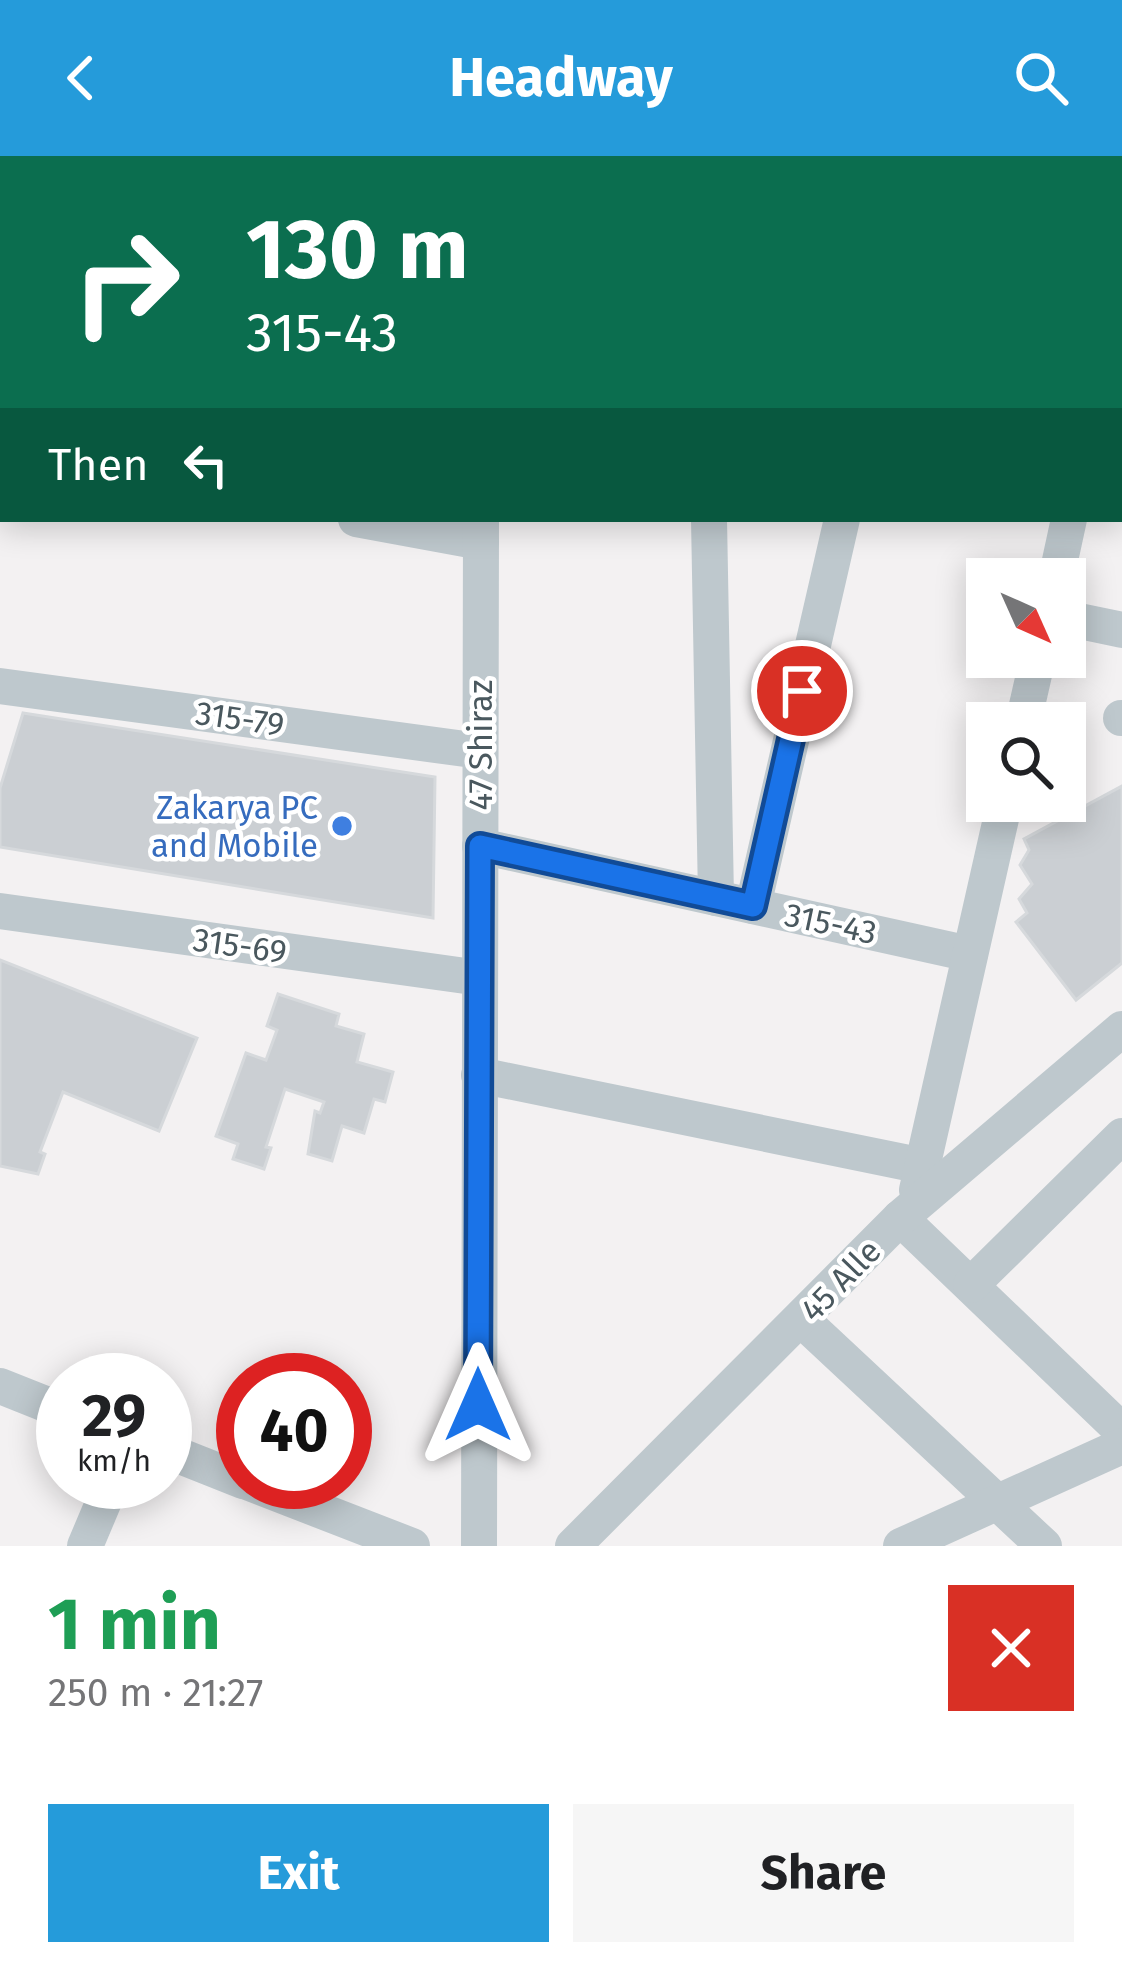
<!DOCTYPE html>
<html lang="en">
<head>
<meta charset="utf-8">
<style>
	:root { --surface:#fff; --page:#f6f6f6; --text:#202124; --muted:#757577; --accent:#259bda }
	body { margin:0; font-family:"Fira Sans",sans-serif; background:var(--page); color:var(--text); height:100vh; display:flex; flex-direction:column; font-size:45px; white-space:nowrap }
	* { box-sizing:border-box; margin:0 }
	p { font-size:39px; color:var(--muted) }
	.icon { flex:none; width:66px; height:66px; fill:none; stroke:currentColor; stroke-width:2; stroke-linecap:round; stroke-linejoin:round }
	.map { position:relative; height:1390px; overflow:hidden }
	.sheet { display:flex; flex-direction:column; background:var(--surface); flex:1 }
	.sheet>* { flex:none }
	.top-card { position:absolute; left:0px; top:0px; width:1122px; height:366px; box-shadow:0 6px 30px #0003; background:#0b6e4f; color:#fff; overflow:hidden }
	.needle { width:78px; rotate:135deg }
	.controls { position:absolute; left:966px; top:402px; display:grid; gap:24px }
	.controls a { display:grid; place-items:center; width:120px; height:120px; border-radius:0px; background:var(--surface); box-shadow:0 6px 30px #0003; font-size:60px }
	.speed { position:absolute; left:36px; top:1197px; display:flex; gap:24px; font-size:60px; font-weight:700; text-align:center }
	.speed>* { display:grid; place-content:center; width:156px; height:156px; border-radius:50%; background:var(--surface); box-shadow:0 6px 30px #0003; line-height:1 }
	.speed small { font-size:30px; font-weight:400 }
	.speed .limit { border:18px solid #d22; background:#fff; color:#111 }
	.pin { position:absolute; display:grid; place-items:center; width:102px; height:102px; color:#fff; margin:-51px; border:6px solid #fff; border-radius:50%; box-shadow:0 3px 12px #0007 }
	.me { position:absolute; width:132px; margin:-66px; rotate:0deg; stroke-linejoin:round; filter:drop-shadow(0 0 9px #0008) }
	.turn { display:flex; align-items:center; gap:42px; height:252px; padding:0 48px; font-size:54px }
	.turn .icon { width:156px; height:156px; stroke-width:2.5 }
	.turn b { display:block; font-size:84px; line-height:102px }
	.then { display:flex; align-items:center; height:114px; padding:0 48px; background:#0003; gap:24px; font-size:45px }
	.round { display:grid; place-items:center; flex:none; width:126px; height:126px; border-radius:0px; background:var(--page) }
	.head { display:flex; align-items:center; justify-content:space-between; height:204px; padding:0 48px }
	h1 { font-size:72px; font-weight:700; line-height:90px; color:#1e9e55 }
	.cta { display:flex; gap:24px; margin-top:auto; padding:24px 48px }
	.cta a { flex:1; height:138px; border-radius:0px; background:var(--accent); color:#fff; font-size:48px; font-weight:700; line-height:138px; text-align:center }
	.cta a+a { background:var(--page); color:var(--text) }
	header { display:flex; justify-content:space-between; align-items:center; height:156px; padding:0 48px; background:var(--accent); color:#fff; font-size:54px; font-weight:700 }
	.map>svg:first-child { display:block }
	.building { fill:#cbcfd3; stroke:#d6d9dc; stroke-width:3 }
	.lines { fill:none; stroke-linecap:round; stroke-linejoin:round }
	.minor { stroke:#bec8cd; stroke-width:36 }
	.route-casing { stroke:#114b97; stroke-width:30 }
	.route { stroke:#1a73e8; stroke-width:21 }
	.shop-dot { fill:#3f7fe0; stroke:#fff; stroke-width:4.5 }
	.labels { text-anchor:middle; stroke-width:9; stroke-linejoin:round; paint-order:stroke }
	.street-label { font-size:33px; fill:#4a585e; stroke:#fff }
	.shop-label { font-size:33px; fill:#366cbe; stroke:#fff; text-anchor:end }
</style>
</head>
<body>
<header><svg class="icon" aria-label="back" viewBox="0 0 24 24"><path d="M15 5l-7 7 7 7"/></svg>Headway<svg class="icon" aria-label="search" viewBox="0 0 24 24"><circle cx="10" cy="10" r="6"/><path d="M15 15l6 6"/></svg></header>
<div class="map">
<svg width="1122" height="1390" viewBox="0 0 1122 1390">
	<rect width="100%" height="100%" fill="#f3f1f2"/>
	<!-- building -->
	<g class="building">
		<path d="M23,557L435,621L433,762L0,691V632Z"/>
		<path d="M1122,630V807L1076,844L1016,766L1027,757L1019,743L1032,728L1020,709L1029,694L1024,683Z"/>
		<path d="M0,804L197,882L159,975L63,936L40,996L45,998L38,1018L0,1010Z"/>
		<path d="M278,838L339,858L336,870L364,878L357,906L393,916L385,946L374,943L364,977L342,970L332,1005L308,998L315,955L320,957L324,946L285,933L266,991L271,992L264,1013L233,1003L238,988L216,980L246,897L266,904L277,874L267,870Z"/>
	</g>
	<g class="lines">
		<!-- minor -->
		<g class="minor">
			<path d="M22,0V3"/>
			<path d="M240,0V3"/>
			<path d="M828,0L840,3"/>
			<path d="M288,3L289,0"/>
			<path d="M481,3V0"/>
			<path d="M754,3L755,0"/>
			<path d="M1119,71H1122"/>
			<path d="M1119,143L1122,130"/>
			<path d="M0,297L3,298"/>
			<path d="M356,363L481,386"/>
			<path d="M709,363L716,742"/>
			<path d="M1056,423L1069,363"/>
			<path d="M1065,462L1122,474"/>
			<path d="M0,530L480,595"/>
			<path d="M1121,562H1122"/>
			<path d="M1023,567L1038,501"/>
			<path d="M480,690L970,798"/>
			<path d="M753,750L842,363"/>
			<path d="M0,755L480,822"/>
			<path d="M479,919L923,1010"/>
			<path d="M917,1034L1005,645"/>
			<path d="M900,1062L1122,1275"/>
			<path d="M971,1129L1122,980"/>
			<path d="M802,1164L1044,1390"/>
			<path d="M0,1230L63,1255"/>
			<path d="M165,1294L243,1325"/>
			<path d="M247,1326L412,1390"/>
			<path d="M85,1390L112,1326"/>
			<path d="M479,1390L481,363"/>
			<path d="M573,1390L900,1062L1122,873"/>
			<path d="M901,1390L1122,1290"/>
		</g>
	</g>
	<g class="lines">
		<defs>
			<path id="route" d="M478,1249L480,690L753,750L802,535"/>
		</defs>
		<!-- route casing -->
		<use href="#route" class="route-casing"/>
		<!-- route -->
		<use href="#route" class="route"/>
	</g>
	<!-- markers -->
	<circle class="shop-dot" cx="342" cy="670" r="12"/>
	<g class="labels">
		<!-- street labels -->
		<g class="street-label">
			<text transform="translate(240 562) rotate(8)" y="12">315-79</text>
			<text transform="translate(480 589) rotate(-90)" y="12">47 Shiraz</text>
			<text transform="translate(831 767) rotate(12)" y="12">315-43</text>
			<text transform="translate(240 789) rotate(8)" y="12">315-69</text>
			<text transform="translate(840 1124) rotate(-46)" y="12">45 Alle</text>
		</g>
		<!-- shop labels -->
		<g class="shop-label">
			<text x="318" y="663">Zakarya PC<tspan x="318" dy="38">and Mobile</tspan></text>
		</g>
	</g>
</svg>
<div class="controls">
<a><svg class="needle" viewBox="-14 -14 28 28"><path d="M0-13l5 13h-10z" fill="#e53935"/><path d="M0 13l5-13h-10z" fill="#757577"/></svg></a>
<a><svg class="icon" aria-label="search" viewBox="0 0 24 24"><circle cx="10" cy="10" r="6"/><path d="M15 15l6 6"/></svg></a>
</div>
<div class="speed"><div>29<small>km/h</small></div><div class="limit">40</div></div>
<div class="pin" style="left:802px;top:535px;background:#d93025"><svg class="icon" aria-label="arrive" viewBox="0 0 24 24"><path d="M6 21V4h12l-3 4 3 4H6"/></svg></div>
<svg class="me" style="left:478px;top:1249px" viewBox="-20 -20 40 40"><path d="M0-17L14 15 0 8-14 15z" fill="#1a73e8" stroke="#fff" stroke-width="4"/></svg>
<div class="top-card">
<div class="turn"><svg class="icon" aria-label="right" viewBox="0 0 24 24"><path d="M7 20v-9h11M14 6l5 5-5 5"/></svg><div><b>130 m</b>315-43</div></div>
<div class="then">Then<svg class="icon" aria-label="left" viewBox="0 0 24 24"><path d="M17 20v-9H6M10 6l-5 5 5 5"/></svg></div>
</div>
</div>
<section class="sheet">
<div class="head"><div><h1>1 min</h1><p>250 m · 21:27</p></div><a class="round" style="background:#d93025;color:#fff"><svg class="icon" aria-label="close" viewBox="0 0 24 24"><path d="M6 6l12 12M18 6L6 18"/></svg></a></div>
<div class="cta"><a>Exit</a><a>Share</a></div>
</section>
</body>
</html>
